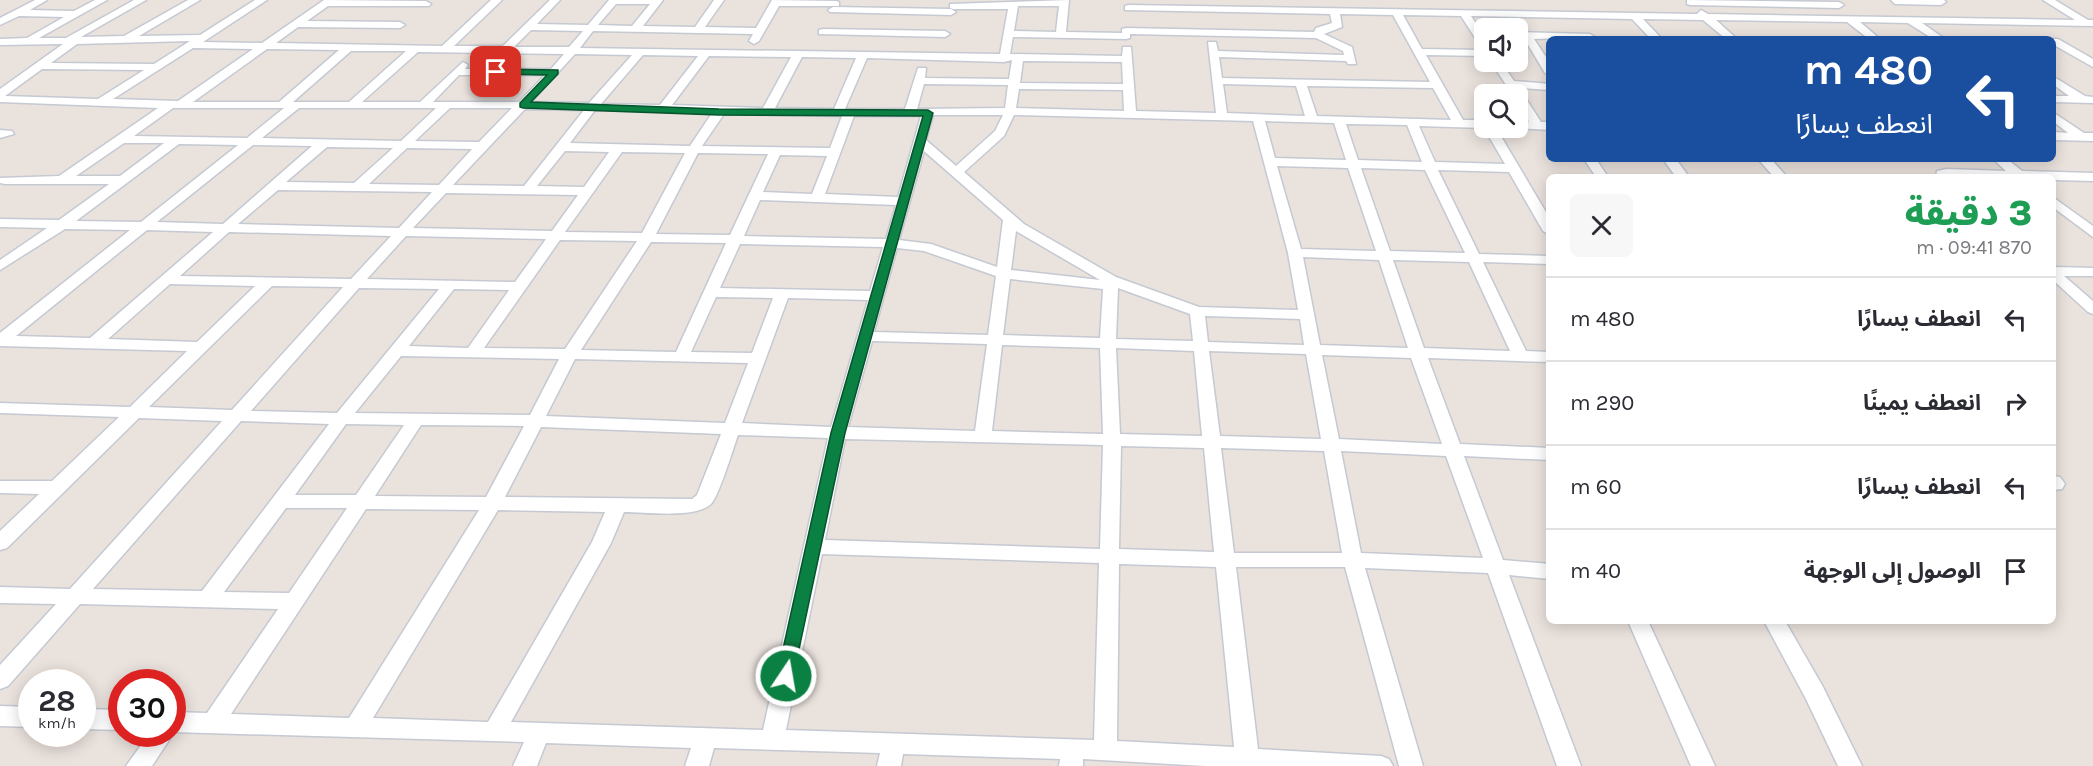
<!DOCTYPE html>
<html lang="ar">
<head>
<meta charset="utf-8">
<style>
	:root { --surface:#fff; --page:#f7f7f7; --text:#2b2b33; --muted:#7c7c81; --line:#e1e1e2 }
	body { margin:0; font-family:Karla,"Noto Sans Arabic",sans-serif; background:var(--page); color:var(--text); direction:rtl; height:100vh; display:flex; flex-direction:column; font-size:22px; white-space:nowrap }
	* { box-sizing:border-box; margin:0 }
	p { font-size:20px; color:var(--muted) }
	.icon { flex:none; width:33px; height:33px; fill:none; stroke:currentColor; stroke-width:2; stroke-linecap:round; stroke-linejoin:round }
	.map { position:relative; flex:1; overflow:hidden; direction:ltr }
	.drawer { position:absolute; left:1546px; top:174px; width:510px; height:450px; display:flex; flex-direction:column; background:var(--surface); border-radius:9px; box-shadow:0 3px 15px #0003; direction:rtl }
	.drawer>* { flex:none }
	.top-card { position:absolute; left:1546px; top:36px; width:510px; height:126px; border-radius:9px; box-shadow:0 3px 15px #0003; direction:rtl; background:#1a4fa0; color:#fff; overflow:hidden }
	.tools { position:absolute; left:1474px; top:18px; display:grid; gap:12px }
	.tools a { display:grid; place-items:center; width:54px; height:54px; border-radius:9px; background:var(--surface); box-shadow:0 3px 15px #0003; font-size:30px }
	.speed { position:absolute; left:18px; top:669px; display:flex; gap:12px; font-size:30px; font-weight:700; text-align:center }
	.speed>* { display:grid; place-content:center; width:78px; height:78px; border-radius:50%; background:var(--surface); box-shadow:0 3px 15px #0003; line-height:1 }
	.speed small { font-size:15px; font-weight:400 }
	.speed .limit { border:9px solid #d22; background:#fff; color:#111 }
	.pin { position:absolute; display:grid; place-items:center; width:51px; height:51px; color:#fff; margin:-26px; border-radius:12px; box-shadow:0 3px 9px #0006 }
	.me { position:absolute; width:66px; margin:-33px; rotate:12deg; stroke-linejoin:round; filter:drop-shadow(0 0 4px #0008) }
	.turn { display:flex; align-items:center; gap:21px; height:126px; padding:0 24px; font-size:27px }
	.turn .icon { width:78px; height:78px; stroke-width:2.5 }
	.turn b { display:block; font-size:42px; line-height:51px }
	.round { display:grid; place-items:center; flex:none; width:63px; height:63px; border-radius:9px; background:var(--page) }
	.overview { display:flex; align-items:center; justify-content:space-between; height:102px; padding:0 24px }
	h1 { font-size:36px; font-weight:800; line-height:45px; color:#1e9e55 }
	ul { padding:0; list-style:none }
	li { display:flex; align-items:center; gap:18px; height:84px; padding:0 24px; border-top:2px solid var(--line) }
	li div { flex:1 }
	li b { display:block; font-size:22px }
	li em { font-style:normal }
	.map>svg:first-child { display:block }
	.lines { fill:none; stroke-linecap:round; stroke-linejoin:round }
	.minor-casing { stroke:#c5c9d2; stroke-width:3 }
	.minor { fill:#fff; fill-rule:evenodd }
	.route { fill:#0b8043; stroke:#07532c; stroke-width:1.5 }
</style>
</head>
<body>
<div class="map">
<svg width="2093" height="766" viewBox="0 0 2093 766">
	<rect width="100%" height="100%" fill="#eae2dd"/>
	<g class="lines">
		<defs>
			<g id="minor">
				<path d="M35,0H47L30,10L74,11L95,0H107L39,38H66L134,0H146L81,37L124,36L188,0H200L139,36L200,35L255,0H267L203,42L262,43L324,0L426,1L431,4L429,6H328L307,21L400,22L405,25L400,28L298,27L276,43L442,46L491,0H502L454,46H503L550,0H560L537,24L588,25L609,0H663L643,26L695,27L714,0H724L705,27L756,28L772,0L836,1L839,2V6H779L759,41L754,44L749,41L753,34L593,31L580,48L1000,54L1008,9H953L950,8V4L1069,0L1066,32L1122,33V29L1126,28L1314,32L1316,28L1332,23L1330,14L1125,10V6L1128,5L1697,14L1701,10L1708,14L2075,20L2043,0H2055L2088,20H2093V26L1922,23L1945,39H1933L1908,23L1860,22L1880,39H1869L1847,22L1716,20L1737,39H1726L1703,20L1643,19L1662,39H1651L1632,19L1471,16L1485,37V48L1481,47L1461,16L1403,15L1422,49L1485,50V56L1426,55L1463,120H1485V128H1496L1550,219V235L1543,231L1509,172L1438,170L1479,254L1550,256V264L1483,262L1526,351L1550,352V362L1428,358L1460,444L1550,448V460L1464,456L1503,560L1550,564V579L1509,575L1581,766H1557L1488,573L1365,568L1423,766H1399L1345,567H1236L1258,749L1381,756L1389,759L1393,766H1205L1083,759V766H1059L1060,759L903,754L901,766H877L880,753L714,748L709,766H685L691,748L546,743L537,766H513L524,742L172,732V712L207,713L278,609L80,604L8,686L0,689V665L56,604L0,603V587L70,589L222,421L139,418L7,548L0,550V531L39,494L0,493V481H52L119,417L0,413V403L130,407L187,351L0,346V333L130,230L65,229L0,270V260L47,228L0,227V219L59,220L109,184H5L0,183V178L59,176L158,108L0,102V89L63,44L0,45V39L27,38L64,17L19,16L0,25V18ZM616,4H650L632,26L598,25ZM1018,6H1059L1056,32L1014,31ZM1340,14L1393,15L1430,82L1222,78L1219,57L1346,61L1348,64H1356L1352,47L1324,34L1342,27ZM531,30L583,31L569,47H514ZM1130,34L1316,38L1343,51L1344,55L1218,51L1216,42H1208L1216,113L1136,111L1131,47H1123L1122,56L1010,54L1013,37L1126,39L1130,38ZM190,41L154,64L51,63L77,44ZM193,48L253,49L178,101L113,99ZM267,49L339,50L279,102H193ZM351,51H406L349,102H293ZM418,52L564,54L551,69H465L468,65L463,62L420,102H362ZM575,54L632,55L589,103L531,102ZM643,55L698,56L660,105L601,104ZM709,56L791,57L763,108L672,105ZM802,57L856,58L834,109L775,108ZM867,58L1004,62L1012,60L1009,79L925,78L926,68H918L905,109H845ZM1023,61L1122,62L1123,84L1020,83ZM42,69L144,70L98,99L5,96ZM459,75H545L519,102H433ZM924,84L1008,85L1005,108L917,109ZM1223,84L1296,86L1305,116L1227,113ZM1307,86L1433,88L1451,120L1317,116ZM1019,89L1123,90L1124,111L1016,108ZM173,108H284L247,138L134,136ZM299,108H436L401,141L262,138ZM450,108H512L479,142L415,141ZM525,109L584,110L524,186L453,185ZM595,110L712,113L690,146L570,143ZM724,114L842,116L830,148L702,146ZM933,115H1003L995,131L956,166L926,140ZM1014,115L1253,121L1288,253L1298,310L1199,307L1116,277L1024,224L964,172L1004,136ZM854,116H921L898,197L825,194ZM1265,121L1334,123L1346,160L1275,158ZM1346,124L1407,125L1422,162L1358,160ZM1419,126L1484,128L1505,164L1435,162ZM124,143H164L120,176H76ZM179,144L238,145L141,222L76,221ZM253,145L312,146L223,224L157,222ZM327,147L393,148L354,183L286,182ZM407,148L472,149L439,185L369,184ZM565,151L609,152L584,187L537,186ZM924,151L1003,220L997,267L931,244L899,240ZM622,152L685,153L642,233L565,232ZM698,153L768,154L730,235L656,234ZM780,155L827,156L812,194L763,192ZM1277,166L1348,168L1376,251L1301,249ZM1361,168L1425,170L1465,253L1390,251ZM278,190L432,192L399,228L238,224ZM446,193L578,195L552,231L413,228ZM760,200L896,205L886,239L744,236ZM147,230L213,232L90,338L16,336ZM1016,231L1100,280L1011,270ZM229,232L391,236L351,279L180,276ZM406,236L546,239L515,282L367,279ZM560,240L637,241L565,349L484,348ZM651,242L726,243L676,352L581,350ZM740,244L883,247L870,291L720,288ZM897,248L924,251L996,276L988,335L874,332ZM1303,257L1379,260L1408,348L1320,345ZM1393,260L1469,262L1510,351L1424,348ZM1010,279L1103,289L1100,338L1003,335ZM170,284L255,286L197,342L108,339ZM272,286L343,287L232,410L149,407ZM359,288L439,289L337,413L251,411ZM1118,288L1190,314L1193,341L1116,339ZM454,289L509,290L468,348L409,346ZM716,297L773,298L752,353L691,352ZM788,298L868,300L831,427L742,423ZM1205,316L1300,319L1304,345L1208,342ZM872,341L987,344L975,431L848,427ZM1002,345L1100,348L1103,434L992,431ZM1116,348L1194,351L1202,436L1120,434ZM1209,351L1306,354L1321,439L1220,436ZM1322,355L1411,358L1442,444L1339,439ZM401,356L559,359L530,415L355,413ZM575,359L748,363L725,423L546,416ZM241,421L329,424L202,591L93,589ZM346,424L404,425L356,495H295ZM421,425L524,426L486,497L375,496ZM541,427L721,434L697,495L692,499L505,497ZM738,435L828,438L763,730L511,722L611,543L624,512C645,512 695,519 711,504C719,496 733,449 738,435ZM845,439L1103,445L1100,549L825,540ZM1121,446L1204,448L1214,552L1119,549ZM1221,448L1324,451L1342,553H1234ZM1341,451L1446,456L1483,558L1361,553ZM286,508H347L289,593L224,592ZM366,509L479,510L349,718L231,714ZM498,510L605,512L592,542L488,722L373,718ZM822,554L1099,563L1094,740L786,730ZM1119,564L1216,567L1234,747L1117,741Z"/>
				<path d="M1687,0L1839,2L1844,5L1839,8L1690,5L1687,4Z"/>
				<path d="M1891,0H1944L1946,2L1941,5L1895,4Z"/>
				<path d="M833,7L951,9L956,12L951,15L830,12L828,10Z"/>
				<path d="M823,29L945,31L950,34L945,37L819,34V30Z"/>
				<path d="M1518,32L1590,34L1595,37L1534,39L1550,63V76L1545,73L1524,38H1518Z"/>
				<path d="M2050,39H2058L2093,59V67L2054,45V39Z"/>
				<path d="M1491,62H1501L1514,81L1550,84V90L1519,88L1541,122H1550V130L1514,128H1518V121L1529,122L1518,105V94H1512Z"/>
				<path d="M2054,77L2085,96L2093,97V103L2054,102V96H2069L2054,85Z"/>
				<path d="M2054,113L2084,133H2093V141L2054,140V132L2068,133L2054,122Z"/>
				<path d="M0,130L12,131L14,134L0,138Z"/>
				<path d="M1584,159H1596L1608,177H1596Z"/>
				<path d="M1663,159H1676L1689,177H1676Z"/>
				<path d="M1758,159H1771L1787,177H1774Z"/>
				<path d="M1993,159H2007L2022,171L2093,173V181L2054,180V177H1936L1937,171L1947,169L2006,171Z"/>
				<path d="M2054,198L2093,226V237L2054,208Z"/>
				<path d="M2054,267L2093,268V276H2064L2093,301V314L2088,312L2054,281Z"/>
				<path d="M2054,476L2060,477L2065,484L2062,489L2054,490Z"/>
				<path d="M1628,621H1648L1715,766H1691Z"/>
				<path d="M1764,621H1785L1823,687L1862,766H1838L1806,699Z"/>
				<path d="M0,706L32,707V727L0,726Z"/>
				<path d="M82,709L122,710V730L82,729Z"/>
				<path d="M172,732L173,734L152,766H126L149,734Z"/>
			</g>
		</defs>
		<!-- minor casing -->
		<use href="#minor" class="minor-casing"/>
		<!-- minor -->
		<use href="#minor" class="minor"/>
	</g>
	<!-- route -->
	<path class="route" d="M496,69L558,70V74L531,102L719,109L928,110L933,113L845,433L792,682L786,684L779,682L777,676L831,433L923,116L719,115L523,108L520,107V103L547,75L493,74V70Z"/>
</svg>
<div class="tools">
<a><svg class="icon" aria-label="sound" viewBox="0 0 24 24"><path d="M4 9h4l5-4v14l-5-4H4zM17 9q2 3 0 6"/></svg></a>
<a><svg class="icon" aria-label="search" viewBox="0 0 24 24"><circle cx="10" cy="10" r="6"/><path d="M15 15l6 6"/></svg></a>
</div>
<div class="speed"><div>28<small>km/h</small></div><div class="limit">30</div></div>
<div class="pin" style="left:496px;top:72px;background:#d93025"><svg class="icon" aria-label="arrive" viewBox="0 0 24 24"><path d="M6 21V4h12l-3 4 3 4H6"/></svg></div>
<svg class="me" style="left:786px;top:676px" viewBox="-20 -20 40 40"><circle r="17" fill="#0b8043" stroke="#fff" stroke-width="3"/><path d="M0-11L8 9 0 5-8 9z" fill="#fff"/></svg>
<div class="top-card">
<div class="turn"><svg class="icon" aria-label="left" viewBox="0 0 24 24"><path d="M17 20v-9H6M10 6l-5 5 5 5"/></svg><div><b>480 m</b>انعطف يسارًا</div></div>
</div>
<section class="drawer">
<div class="overview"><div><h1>3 دقيقة</h1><p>870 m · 09:41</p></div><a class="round"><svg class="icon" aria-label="close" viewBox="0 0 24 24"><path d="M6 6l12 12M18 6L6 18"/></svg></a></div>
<ul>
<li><svg class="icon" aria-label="left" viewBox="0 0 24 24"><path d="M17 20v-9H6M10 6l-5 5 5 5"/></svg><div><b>انعطف يسارًا</b></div><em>480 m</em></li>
<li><svg class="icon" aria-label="right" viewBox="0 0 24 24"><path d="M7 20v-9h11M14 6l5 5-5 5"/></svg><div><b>انعطف يمينًا</b></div><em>290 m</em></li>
<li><svg class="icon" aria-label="left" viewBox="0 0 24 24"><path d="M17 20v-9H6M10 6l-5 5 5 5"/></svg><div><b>انعطف يسارًا</b></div><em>60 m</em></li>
<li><svg class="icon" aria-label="arrive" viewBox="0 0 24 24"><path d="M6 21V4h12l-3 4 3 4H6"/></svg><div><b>الوصول إلى الوجهة</b></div><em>40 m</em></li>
</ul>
</section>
</div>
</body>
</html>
